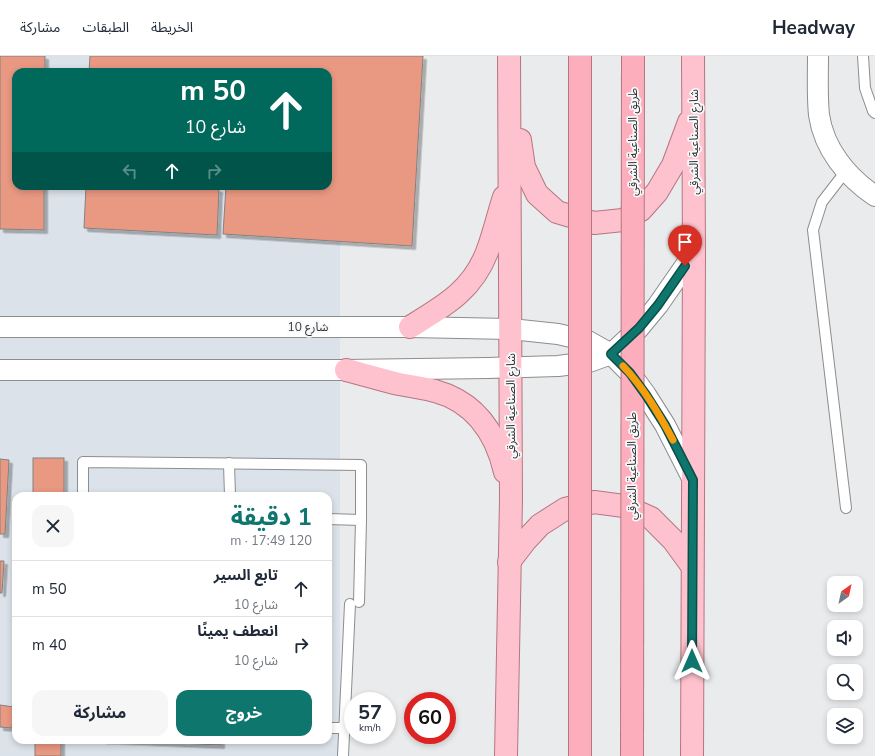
<!DOCTYPE html>
<html lang="ar">
<head>
<meta charset="utf-8">
<style>
	:root { --surface:#fff; --page:#f6f6f7; --text:#1f2937; --muted:#747a83; --line:#e0e1e3; --accent:#0f766e }
	body { margin:0; font-family:"Nunito Sans","Noto Sans Arabic",sans-serif; background:var(--page); color:var(--text); direction:rtl; height:100vh; display:flex; flex-direction:column; font-size:15px; white-space:nowrap }
	* { box-sizing:border-box; margin:0 }
	p { font-size:13px; color:var(--muted) }
	.icon { flex:none; width:22px; height:22px; fill:none; stroke:currentColor; stroke-width:2; stroke-linecap:round; stroke-linejoin:round }
	.map { position:relative; flex:1; overflow:hidden; direction:ltr }
	.details { position:absolute; left:12px; top:436px; width:320px; height:252px; display:flex; flex-direction:column; background:var(--surface); border-radius:12px; box-shadow:0 2px 6px #0003; direction:rtl }
	.details>* { flex:none }
	.guide { position:absolute; left:12px; top:12px; width:320px; height:122px; border-radius:12px; box-shadow:0 2px 6px #0003; direction:rtl; background:#00695c; color:#fff; overflow:hidden }
	.needle { width:26px; rotate:33deg }
	.tools { position:absolute; left:827px; top:520px; display:grid; gap:8px }
	.tools a { display:grid; place-items:center; width:36px; height:36px; border-radius:8px; background:var(--surface); box-shadow:0 2px 6px #0003; font-size:20px }
	.speed { position:absolute; left:344px; top:636px; display:flex; gap:8px; font-size:20px; font-weight:700; text-align:center }
	.speed>* { display:grid; place-content:center; width:52px; height:52px; border-radius:50%; background:var(--surface); box-shadow:0 2px 6px #0003; line-height:1 }
	.speed small { font-size:10px; font-weight:400 }
	.speed .limit { border:6px solid #d22; background:#fff; color:#111 }
	.pin { position:absolute; display:grid; place-items:center; width:34px; height:34px; color:#fff; margin:-41px -17px; border-radius:50% 50% 50% 0; rotate:-45deg; box-shadow:0 0 4px #0007 }
	.pin .icon { rotate:45deg }
	.me { position:absolute; width:44px; margin:-22px; rotate:0deg; stroke-linejoin:round; filter:drop-shadow(0 0 3px #0008) }
	.turn { display:flex; align-items:center; gap:14px; height:84px; padding:0 20px; font-size:18px }
	.turn .icon { width:52px; height:52px; stroke-width:2.5 }
	.turn b { display:block; font-size:28px; line-height:34px }
	.lanes { display:flex; align-items:center; height:38px; padding:0 20px; background:#0003; justify-content:center; gap:20px; direction:ltr }
	.lanes .off { opacity:.35 }
	.round { display:grid; place-items:center; flex:none; width:42px; height:42px; border-radius:12px; background:var(--page) }
	.headline { display:flex; align-items:center; justify-content:space-between; height:68px; padding:0 20px }
	h1 { font-size:24px; font-weight:700; line-height:30px; color:var(--accent) }
	.primary-button { display:flex; gap:8px; margin-top:auto; padding:8px 20px }
	.primary-button a { flex:1; height:46px; border-radius:12px; background:var(--accent); color:#fff; font-size:16px; font-weight:700; line-height:46px; text-align:center }
	.primary-button a+a { background:var(--page); color:var(--text) }
	ul { padding:0; list-style:none }
	li { display:flex; align-items:center; gap:12px; height:56px; padding:0 20px; border-top:1px solid var(--line) }
	li div { flex:1 }
	li b { display:block; font-size:15px }
	li em { font-style:normal }
	header { display:flex; align-items:center; gap:24px; box-sizing:border-box; height:56px; padding:0 20px; background:var(--surface); border-bottom:1px solid var(--line) }
	header strong { font-size:19px }
	nav { display:flex; gap:22px; margin-inline-start:auto; font-size:14px }
	.map>svg:first-child { display:block }
	.built { fill:#dbe2e9; fill-rule:evenodd }
	.building { fill:#e99882; stroke:#838181; filter:url(#shadow) }
	.lines { fill:none; stroke-linecap:round; stroke-linejoin:round }
	.service-casing { stroke:#8c8d8e; stroke-width:12 }
	.minor-casing { stroke:#8c8d8e; stroke-width:22 }
	.primary-casing { stroke:#b57682; stroke-width:24 }
	.service { stroke:#fff; stroke-width:10 }
	.minor { stroke:#fff; stroke-width:20 }
	.primary { stroke:#fdc2cd; stroke-width:22 }
	.trunk-bridge-casing { stroke:#b57682; stroke-width:24; stroke-linecap:butt }
	.trunk-bridge { stroke:#fcaebc; stroke-width:22 }
	.route-casing { stroke:#0a4d48; stroke-width:10 }
	.route { stroke:#0f766e; stroke-width:7 }
	.slow { stroke:#f59e0b; stroke-width:7 }
	.labels { text-anchor:middle; stroke-width:3.5; stroke-linejoin:round; paint-order:stroke }
	.street-label { font-size:12px; fill:#343435; stroke:#f7f9fa }
</style>
</head>
<body>
<header>
<strong>Headway</strong>
<nav><a>الخريطة</a><a>الطبقات</a><a>مشاركة</a></nav>
</header>
<div class="map">
<svg width="875" height="700" viewBox="0 0 875 700">
	<defs>
		<filter id="shadow"><feDropShadow dx="3.5" dy="3.5" stdDeviation="0" flood-color="#0004"/></filter>
	</defs>
	<rect width="100%" height="100%" fill="#eaebec"/>
	<!-- built -->
	<path class="built" d="M0,0H340V700H0ZM16,16H328V130H16ZM16,440H328V684H16Z"/>
	<!-- building -->
	<g class="building">
		<path d="M0,0H45V16H16V130H44V174L0,173Z"/>
		<path d="M90,0H423L412,190L223,178L226,130H328V16H89Z"/>
		<path d="M86,130H173L219,133L217,179L84,172Z"/>
		<rect x="33" y="402" width="31" height="38"/>
		<path d="M0,403L9,404L5,478H0Z"/>
		<path d="M0,505H4L2,537H0Z"/>
		<path d="M0,649L14,651L12,672L0,671Z"/>
		<rect x="35" y="684" width="26" height="16"/>
		<path d="M103,684H221V689Z"/>
	</g>
	<g class="lines">
		<defs>
			<g id="service">
				<path d="M863,0L865,32L873,55L875,57"/>
				<path d="M229,407L230,440"/>
				<path d="M83,440V406L361,409V464"/>
				<path d="M846,452L813,174L822,146L846,115"/>
				<path d="M328,463L361,464L359,546"/>
				<path d="M328,672H345"/>
				<path d="M343,700L350,548"/>
			</g>
			<g id="minor">
				<path d="M818,0C818,19 817,39 819,59C824,93 847,121 875,140"/>
				<path d="M0,271H410L511,273L558,278L588,285L611,298L630,317L646,339L665,369L693,424"/>
				<path d="M0,314H346L488,312L558,310L589,306L611,298L639,272L658,249L694,197"/>
			</g>
			<g id="primary">
				<path d="M520,84L524,111L537,138L557,156L594,167L623,164L641,154L657,136L673,109L689,66"/>
				<path d="M410,271C444,250 472,235 487,196C494,178 498,159 504,141"/>
				<path d="M346,314C363,318 381,324 399,328C411,330 423,332 435,335C475,346 496,377 505,416"/>
				<path d="M509,506L526,484L540,469L565,453L594,446L624,450L651,462L673,484L692,510"/>
				<path d="M506,700L511,443L509,0"/>
				<path d="M692,700L694,197L693,0"/>
			</g>
		</defs>
		<!-- service casing -->
		<use href="#service" class="service-casing"/>
		<!-- minor casing -->
		<use href="#minor" class="minor-casing"/>
		<!-- primary casing -->
		<use href="#primary" class="primary-casing"/>
		<!-- service -->
		<use href="#service" class="service"/>
		<!-- minor -->
		<use href="#minor" class="minor"/>
		<!-- primary -->
		<use href="#primary" class="primary"/>
		<defs>
			<g id="trunk-bridge">
				<path d="M580,700V0"/>
				<path d="M632,700L633,0"/>
			</g>
		</defs>
		<!-- trunk-bridge casing -->
		<use href="#trunk-bridge" class="trunk-bridge-casing"/>
		<!-- trunk-bridge -->
		<use href="#trunk-bridge" class="trunk-bridge"/>
	</g>
	<g class="lines">
		<defs>
			<path id="route" d="M685,210L658,249L639,272L611,298L630,317L646,339L665,369L693,424L692,605"/>
		</defs>
		<!-- route casing -->
		<use href="#route" class="route-casing"/>
		<!-- route -->
		<use href="#route" class="route"/>
		<!-- slow -->
		<path class="slow" d="M623,310C644,332 659,358 673,384"/>
	</g>
	<g class="labels">
		<!-- street labels -->
		<g class="street-label">
			<text transform="translate(633 86) rotate(-90)" y="4">طريق الصناعية الشرقي</text>
			<text transform="translate(694 86) rotate(-90)" y="4">شارع الصناعية الشرقي</text>
			<text x="308" y="275">شارع 10</text>
			<text transform="translate(511 350) rotate(-90)" y="4">شارع الصناعية الشرقي</text>
			<text transform="translate(632 410) rotate(-90)" y="4">طريق الصناعية الشرقي</text>
		</g>
	</g>
</svg>
<div class="tools">
<a><svg class="needle" viewBox="-14 -14 28 28"><path d="M0-13l5 13h-10z" fill="#e53935"/><path d="M0 13l5-13h-10z" fill="#747a83"/></svg></a>
<a><svg class="icon" aria-label="sound" viewBox="0 0 24 24"><path d="M4 9h4l5-4v14l-5-4H4zM17 9q2 3 0 6"/></svg></a>
<a><svg class="icon" aria-label="search" viewBox="0 0 24 24"><circle cx="10" cy="10" r="6"/><path d="M15 15l6 6"/></svg></a>
<a><svg class="icon" aria-label="layers" viewBox="0 0 24 24"><path d="M12 4l9 5-9 5-9-5zM3 14l9 5 9-5"/></svg></a>
</div>
<div class="speed"><div>57<small>km/h</small></div><div class="limit">60</div></div>
<div class="pin" style="left:685px;top:210px;background:#d93025"><svg class="icon" aria-label="arrive" viewBox="0 0 24 24"><path d="M6 21V4h12l-3 4 3 4H6"/></svg></div>
<svg class="me" style="left:692px;top:605px" viewBox="-20 -20 40 40"><path d="M0-17L14 15 0 8-14 15z" fill="#0f766e" stroke="#fff" stroke-width="4"/></svg>
<div class="guide">
<div class="turn"><svg class="icon" aria-label="ahead" viewBox="0 0 24 24"><path d="M12 20V5M6 11l6-6 6 6"/></svg><div><b>50 m</b>شارع 10</div></div>
<div class="lanes"><svg class="icon off" aria-label="left" viewBox="0 0 24 24"><path d="M17 20v-9H6M10 6l-5 5 5 5"/></svg><svg class="icon" aria-label="ahead" viewBox="0 0 24 24"><path d="M12 20V5M6 11l6-6 6 6"/></svg><svg class="icon off" aria-label="right" viewBox="0 0 24 24"><path d="M7 20v-9h11M14 6l5 5-5 5"/></svg></div>
</div>
<section class="details">
<div class="headline"><div><h1>1 دقيقة</h1><p>120 m · 17:49</p></div><a class="round"><svg class="icon" aria-label="close" viewBox="0 0 24 24"><path d="M6 6l12 12M18 6L6 18"/></svg></a></div>
<ul>
<li><svg class="icon" aria-label="ahead" viewBox="0 0 24 24"><path d="M12 20V5M6 11l6-6 6 6"/></svg><div><b>تابع السير</b><p>شارع 10</p></div><em>50 m</em></li>
<li><svg class="icon" aria-label="right" viewBox="0 0 24 24"><path d="M7 20v-9h11M14 6l5 5-5 5"/></svg><div><b>انعطف يمينًا</b><p>شارع 10</p></div><em>40 m</em></li>
</ul>
<div class="primary-button"><a>خروج</a><a>مشاركة</a></div>
</section>
</div>
</body>
</html>
